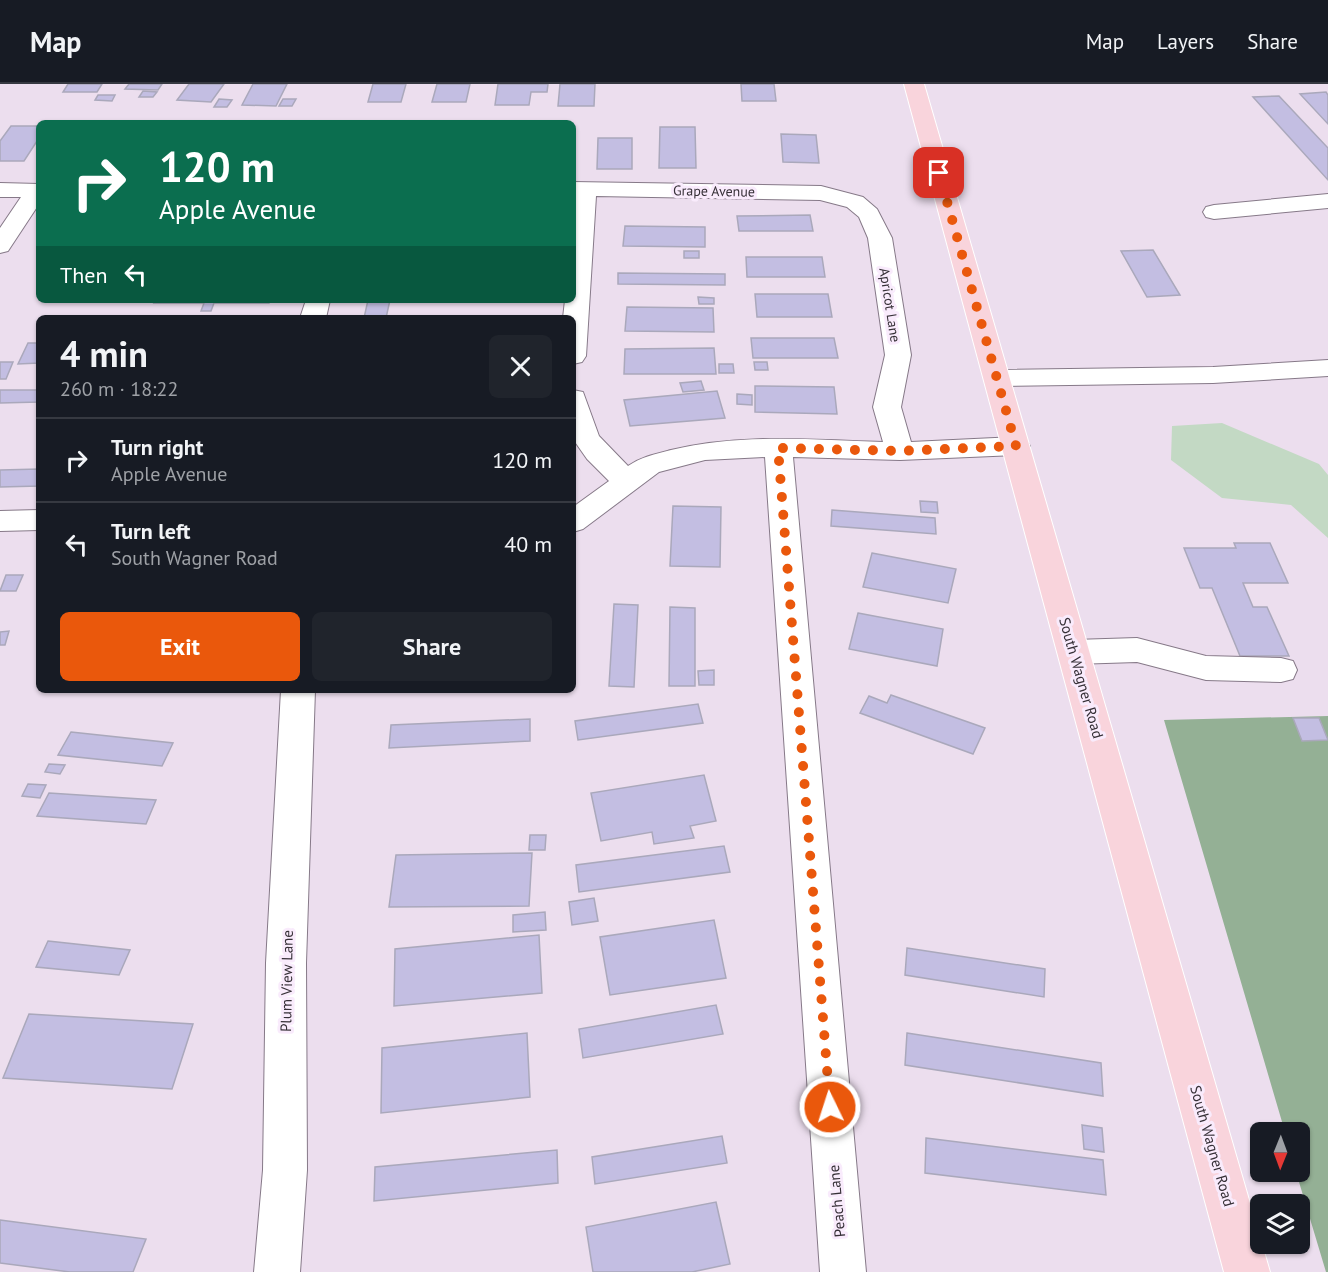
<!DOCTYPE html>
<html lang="en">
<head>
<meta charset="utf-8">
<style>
	:root { --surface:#171b24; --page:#20242c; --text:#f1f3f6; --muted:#9ea1a6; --line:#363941; --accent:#ea580c }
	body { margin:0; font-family:"PT Sans",sans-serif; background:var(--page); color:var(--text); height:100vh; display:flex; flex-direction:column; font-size:22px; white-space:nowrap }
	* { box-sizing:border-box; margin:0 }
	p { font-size:20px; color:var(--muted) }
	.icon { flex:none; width:33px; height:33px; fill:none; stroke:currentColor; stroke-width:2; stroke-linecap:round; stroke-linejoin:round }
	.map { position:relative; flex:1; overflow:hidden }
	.drawer { position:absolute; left:36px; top:231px; width:540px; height:378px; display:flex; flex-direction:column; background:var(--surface); border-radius:9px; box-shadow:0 2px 4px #0004 }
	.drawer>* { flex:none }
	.guide { position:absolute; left:36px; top:36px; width:540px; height:183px; border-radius:9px; box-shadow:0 2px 4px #0004; background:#0b6e4f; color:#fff; overflow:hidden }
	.needle { width:39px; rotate:181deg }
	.buttons { position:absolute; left:1250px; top:1038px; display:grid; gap:12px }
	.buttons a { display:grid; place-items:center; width:60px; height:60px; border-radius:9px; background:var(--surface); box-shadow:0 2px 4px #0004; font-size:30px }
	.pin { position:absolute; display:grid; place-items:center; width:51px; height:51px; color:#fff; margin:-26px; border-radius:12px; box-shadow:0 3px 9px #0006 }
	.me { position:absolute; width:66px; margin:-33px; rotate:356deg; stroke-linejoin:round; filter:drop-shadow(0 0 4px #0008) }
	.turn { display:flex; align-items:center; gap:21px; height:126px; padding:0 24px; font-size:27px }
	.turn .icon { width:78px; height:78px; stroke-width:2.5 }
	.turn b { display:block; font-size:42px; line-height:51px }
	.then { display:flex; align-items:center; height:57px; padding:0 24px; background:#0003; gap:12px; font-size:22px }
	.round { display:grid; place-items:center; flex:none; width:63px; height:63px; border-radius:9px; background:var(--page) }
	.headline { display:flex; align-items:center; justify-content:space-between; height:102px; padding:0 24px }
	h1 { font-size:36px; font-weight:800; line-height:45px }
	.button { display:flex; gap:12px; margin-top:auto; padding:12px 24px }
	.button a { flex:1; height:69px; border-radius:9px; background:var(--accent); color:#fff; font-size:24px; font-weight:800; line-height:69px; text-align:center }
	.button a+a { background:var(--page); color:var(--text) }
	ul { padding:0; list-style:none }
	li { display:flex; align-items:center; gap:18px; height:84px; padding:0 24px; border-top:2px solid var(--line) }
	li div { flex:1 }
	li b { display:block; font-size:22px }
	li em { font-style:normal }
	header { display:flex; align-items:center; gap:36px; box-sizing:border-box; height:84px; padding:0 30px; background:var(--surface); border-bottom:2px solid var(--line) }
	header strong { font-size:28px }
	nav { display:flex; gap:33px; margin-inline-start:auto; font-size:21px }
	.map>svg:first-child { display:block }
	.green { fill:#c3d9c4 }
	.forest { fill:#94b095 }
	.building { fill:#c3bee2; stroke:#aaa8bb; stroke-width:1.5 }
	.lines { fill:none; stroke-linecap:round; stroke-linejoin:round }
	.minor-casing { stroke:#867988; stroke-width:2 }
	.major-casing { stroke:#fff; stroke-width:2 }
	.minor { fill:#fff; fill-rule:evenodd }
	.major { fill:#f9d4dc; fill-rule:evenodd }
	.route { stroke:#ea580c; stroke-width:10; stroke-dasharray:0 18 }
	.labels { text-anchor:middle; stroke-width:6; stroke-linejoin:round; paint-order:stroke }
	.far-street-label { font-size:14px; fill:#363037; stroke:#f9ebfc }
	.street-label { font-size:15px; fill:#363037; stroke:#f9ebfc }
</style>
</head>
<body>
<header>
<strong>Map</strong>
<nav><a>Map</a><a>Layers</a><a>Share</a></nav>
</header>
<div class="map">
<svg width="1328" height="1188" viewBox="0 0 1328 1188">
	<rect width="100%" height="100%" fill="#ecdeee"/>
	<!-- green -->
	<path class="green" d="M1222,339L1319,380L1328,391V454L1291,421L1222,414L1171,376L1172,342Z"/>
	<!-- forest -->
	<path class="forest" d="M1328,632V1188H1326L1296,1088H1299V1048H1285L1164,636Z"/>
	<!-- building -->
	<g class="building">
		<path d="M68,0H102L97,8H63Z"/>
		<path d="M129,0H162L158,6L125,5Z"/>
		<path d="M189,0H224L211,18L177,16Z"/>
		<path d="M253,0H287L276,22L242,21Z"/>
		<path d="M373,0H406L401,18H368Z"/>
		<path d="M437,0H470L466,18H432Z"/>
		<path d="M498,0H548L547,8H531L529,21H495Z"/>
		<path d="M560,0H595L594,22H558Z"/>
		<path d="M741,0H774L776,17H742Z"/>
		<path d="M143,7L157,8L153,13H139Z"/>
		<path d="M1326,8L1328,11V40L1300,10Z"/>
		<path d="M98,11H115L112,17L95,16Z"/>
		<path d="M1279,12L1328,64V96L1253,13Z"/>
		<path d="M219,15L232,16L227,23H214Z"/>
		<path d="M283,15H296L292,22H279Z"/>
		<path d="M11,42H39V54L24,77H0V57Z"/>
		<path d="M660,43H695L696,84H659Z"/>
		<path d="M781,50L816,51L819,79L783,78Z"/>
		<path d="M598,54H632V85H597Z"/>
		<path d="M810,131L813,147H739L737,132Z"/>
		<path d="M625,142L705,143V163L623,162Z"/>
		<path d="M1153,166L1180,211L1147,213L1121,167Z"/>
		<rect x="684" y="167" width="15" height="7"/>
		<path d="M746,173H822L825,193H747Z"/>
		<path d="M618,189L725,190V201L618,200Z"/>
		<path d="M755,210H828L832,233H757Z"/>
		<path d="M698,213L714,214V220H699Z"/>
		<path d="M156,216H270L269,219H214L211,227H201L204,219H154Z"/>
		<path d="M368,216H390L386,234H364Z"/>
		<path d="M627,223L713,224L714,248L625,247Z"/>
		<path d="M751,254H834L838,274H753Z"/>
		<path d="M28,259H39V279L18,280Z"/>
		<path d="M714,264L716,290H624L625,265Z"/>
		<path d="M0,278H13L6,295H0Z"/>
		<path d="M754,278H767L768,286H755Z"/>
		<path d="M719,280H733L734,289H719Z"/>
		<path d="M701,297L704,306L683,308L680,299Z"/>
		<path d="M755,302L834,303L837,330L755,328Z"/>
		<path d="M0,306H39V318L0,319Z"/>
		<path d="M717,307L725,334L630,342L624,316Z"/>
		<path d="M737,310L752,311V321L737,320Z"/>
		<path d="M39,385V402L0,403V386Z"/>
		<path d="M920,417L937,418L938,429L921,428Z"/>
		<path d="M673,422L721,423L720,483L670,482Z"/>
		<path d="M832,426L935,434L936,450L831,442Z"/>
		<path d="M1234,459H1270L1288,499H1243L1253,523H1267L1289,572H1240L1212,504H1200L1184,464H1236Z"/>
		<path d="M872,469L956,485L948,519L863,503Z"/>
		<path d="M6,491H23L16,507H0Z"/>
		<path d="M614,520L638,521L634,603L609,602Z"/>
		<path d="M670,523L695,524V602H669Z"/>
		<path d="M858,529L943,545L937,582L849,565Z"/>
		<path d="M9,547L5,561H0V548Z"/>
		<path d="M714,586V601H699L698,587Z"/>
		<path d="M891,611L985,644L973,670L860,629L869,612L887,619Z"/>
		<path d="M698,620L703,639L578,656L575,637Z"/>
		<path d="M1293,634H1319L1328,656L1302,657Z"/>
		<path d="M530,635V657L389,664L391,641Z"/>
		<path d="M71,648L173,659L162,682L58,671Z"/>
		<path d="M49,680L65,681L60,690L45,688Z"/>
		<path d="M704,691L716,737L690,742L694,754L654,760L652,748L601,757L591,709Z"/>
		<path d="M28,700L46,701L40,714L22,712Z"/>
		<path d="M49,709L156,716L146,740L37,732Z"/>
		<path d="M530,751H546L545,766H529Z"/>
		<path d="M724,762L730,788L579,808L576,781Z"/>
		<path d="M532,769L529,822L389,823L396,771Z"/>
		<path d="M594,814L598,837L572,841L569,818Z"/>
		<path d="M545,828L546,846L513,848V831Z"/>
		<path d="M714,836L726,894L610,911L600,853Z"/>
		<path d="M539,851L542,909L394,922L395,865Z"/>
		<path d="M48,857L130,866L119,891L36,883Z"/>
		<path d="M907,864L1045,885L1044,913L905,891Z"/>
		<path d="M716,921L723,950L583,974L579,945Z"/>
		<path d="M29,930L193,940L172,1005L3,994Z"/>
		<path d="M527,949L530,1013L381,1029L382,964Z"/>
		<path d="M907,949L1101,979L1103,1012L905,981Z"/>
		<path d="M1082,1041L1102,1044L1104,1068L1084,1065Z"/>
		<path d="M722,1052L727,1079L595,1100L592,1073Z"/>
		<path d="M926,1054L1103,1076L1106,1111L925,1089Z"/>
		<path d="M557,1066L558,1099L374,1117L375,1083Z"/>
		<path d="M716,1118L730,1180L692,1188H593L586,1143Z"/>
		<path d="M0,1136L146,1155L133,1188H70L0,1179Z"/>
	</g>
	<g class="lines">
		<defs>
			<g id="minor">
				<path d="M573,98L821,102L863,113L877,125L892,154L911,271L901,323L911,358L1016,353L1026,356L1030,362L1026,368L1016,371L900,376L793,373L866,1188H820L765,373L705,376L659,388L583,445L573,448V423L609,397L587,375L573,355V306L583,308L599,352L628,382C641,373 655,370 671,366C740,349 813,356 883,358L873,323L885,271L868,154L859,133L847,123L820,116L596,112L586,272L582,278L573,280V234H563L565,216H573Z"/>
				<path d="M0,99L39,100V120L8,167L0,169V144L21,113H0Z"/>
				<path d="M1328,110V124L1214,135L1206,133L1203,128L1206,123L1214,121Z"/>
				<path d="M306,216H330L326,234H300Z"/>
				<path d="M1328,276V292L1213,299L997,302L988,300L984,294L988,288L997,286L1213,283Z"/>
				<path d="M39,426V446L0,447V427Z"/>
				<path d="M1137,554L1206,572L1281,574L1293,577L1297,586L1293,595L1281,598L1206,596L1137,578L1074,580L1063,576L1058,568L1063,560L1074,556Z"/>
				<path d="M281,606H315L306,879L307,1086L300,1188H254L263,1086L266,879Z"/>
			</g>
			<path id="major" d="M904,0H924L1270,1188H1224Z"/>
		</defs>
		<!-- minor casing -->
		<use href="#minor" class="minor-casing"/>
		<!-- major casing -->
		<use href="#major" class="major-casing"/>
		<!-- minor -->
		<use href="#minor" class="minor"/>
		<!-- major -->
		<use href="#major" class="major"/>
	</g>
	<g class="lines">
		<!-- route -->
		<path class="route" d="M830,1023L778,364L900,367L1016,362L939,89"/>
	</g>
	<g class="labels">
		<!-- far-street labels -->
		<g class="far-street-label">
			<text transform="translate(714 107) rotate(1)" y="5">Grape Avenue</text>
			<text transform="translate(890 221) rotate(81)" y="5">Apricot Lane</text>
		</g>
		<!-- street labels -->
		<g class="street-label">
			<text transform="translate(1081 594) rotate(74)" y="5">South Wagner Road</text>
			<text transform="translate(287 897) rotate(-89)" y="5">Plum View Lane</text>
			<text transform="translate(1212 1062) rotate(74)" y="5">South Wagner Road</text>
			<text transform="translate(837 1117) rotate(-95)" y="5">Peach Lane</text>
		</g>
	</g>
</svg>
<div class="buttons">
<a><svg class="needle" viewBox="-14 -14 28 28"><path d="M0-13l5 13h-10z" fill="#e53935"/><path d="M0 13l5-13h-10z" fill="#9ea1a6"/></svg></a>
<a><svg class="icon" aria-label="layers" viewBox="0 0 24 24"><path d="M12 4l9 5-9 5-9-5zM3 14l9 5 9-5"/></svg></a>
</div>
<div class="pin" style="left:939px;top:89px;background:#d93025"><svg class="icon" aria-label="arrive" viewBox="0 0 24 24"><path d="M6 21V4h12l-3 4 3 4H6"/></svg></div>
<svg class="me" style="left:830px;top:1023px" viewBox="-20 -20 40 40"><circle r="17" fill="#ea580c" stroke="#fff" stroke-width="3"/><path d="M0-11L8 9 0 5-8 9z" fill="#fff"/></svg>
<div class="guide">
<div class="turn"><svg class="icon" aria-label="right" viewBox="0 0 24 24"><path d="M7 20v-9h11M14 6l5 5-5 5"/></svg><div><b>120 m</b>Apple Avenue</div></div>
<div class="then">Then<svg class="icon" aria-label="left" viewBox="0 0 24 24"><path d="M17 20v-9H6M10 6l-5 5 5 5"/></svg></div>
</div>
<section class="drawer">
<div class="headline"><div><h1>4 min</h1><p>260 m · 18:22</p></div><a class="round"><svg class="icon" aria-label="close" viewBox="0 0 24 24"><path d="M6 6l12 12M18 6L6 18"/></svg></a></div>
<ul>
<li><svg class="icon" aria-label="right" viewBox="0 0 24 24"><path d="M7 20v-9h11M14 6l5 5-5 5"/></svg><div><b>Turn right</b><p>Apple Avenue</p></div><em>120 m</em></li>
<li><svg class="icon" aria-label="left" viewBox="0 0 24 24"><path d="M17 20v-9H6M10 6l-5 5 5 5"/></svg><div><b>Turn left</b><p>South Wagner Road</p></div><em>40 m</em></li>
</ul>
<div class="button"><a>Exit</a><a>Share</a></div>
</section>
</div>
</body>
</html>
